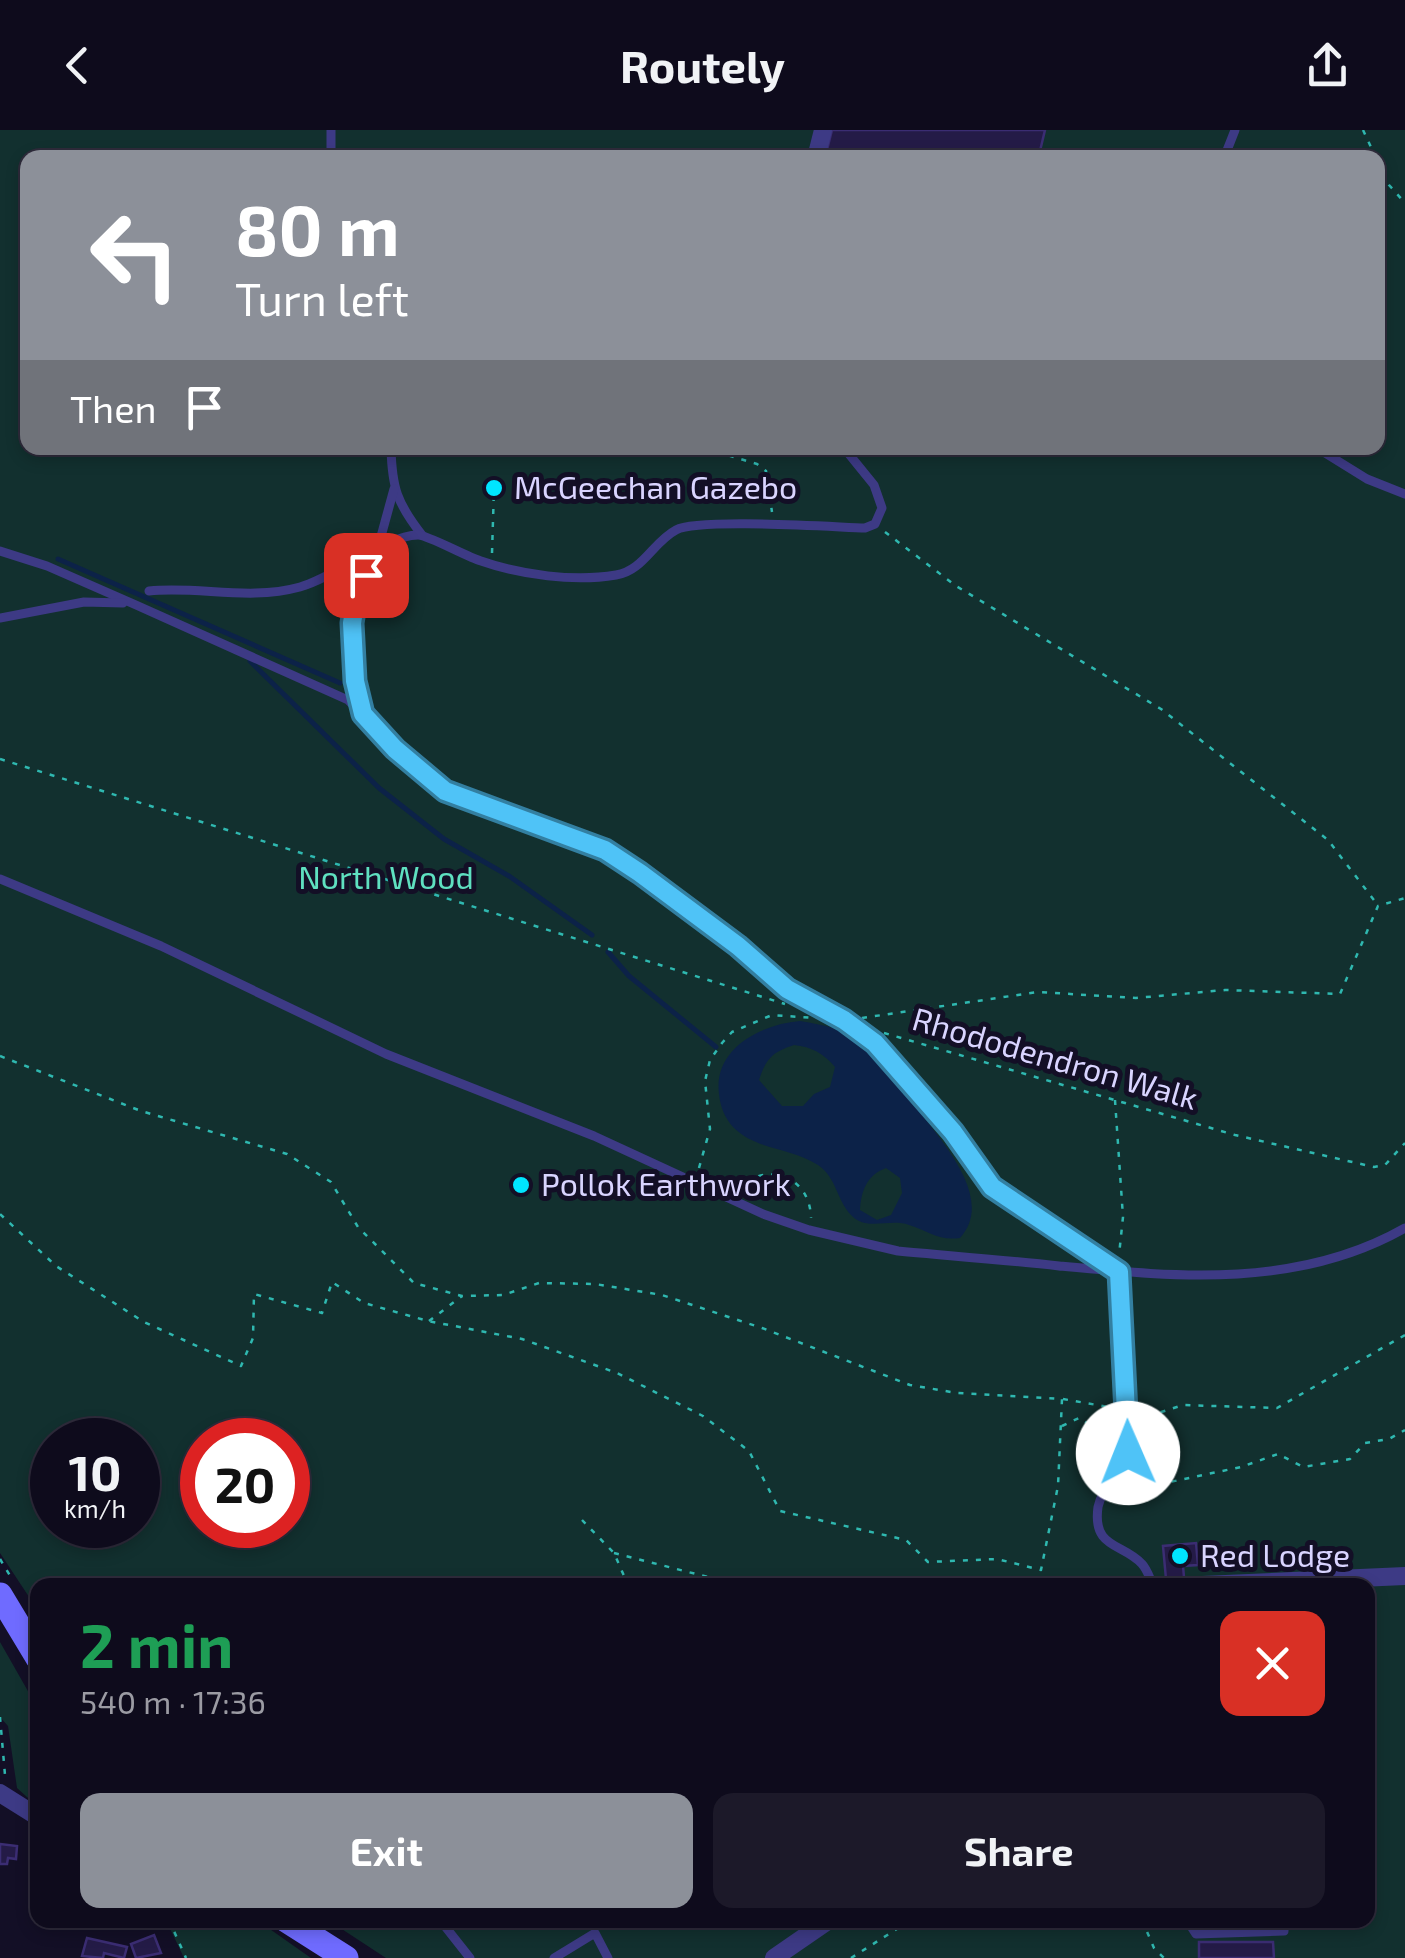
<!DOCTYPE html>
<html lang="en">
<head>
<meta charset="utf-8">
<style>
	:root { --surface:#0e0b1c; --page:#1c1929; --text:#f1f3f6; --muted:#9b9ba3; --line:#2e2b3b; --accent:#8c9099 }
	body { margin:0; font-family:"Exo 2",sans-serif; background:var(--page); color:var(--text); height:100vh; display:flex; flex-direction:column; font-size:38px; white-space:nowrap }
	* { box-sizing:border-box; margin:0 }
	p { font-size:32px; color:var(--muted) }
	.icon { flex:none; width:55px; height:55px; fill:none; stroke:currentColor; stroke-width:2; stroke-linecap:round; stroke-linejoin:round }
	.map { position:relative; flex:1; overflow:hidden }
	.details { position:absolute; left:30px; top:1448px; width:1345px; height:350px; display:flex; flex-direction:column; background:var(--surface); border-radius:20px; box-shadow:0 5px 15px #0003,0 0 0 2px var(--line) }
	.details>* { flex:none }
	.guide { position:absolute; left:20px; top:20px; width:1365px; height:305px; border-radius:20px; box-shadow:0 5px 15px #0003,0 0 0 2px var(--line); background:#8c9099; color:#fff; overflow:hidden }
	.speed { position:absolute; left:30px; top:1288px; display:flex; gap:20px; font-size:50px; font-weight:700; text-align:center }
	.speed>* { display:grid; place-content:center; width:130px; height:130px; border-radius:50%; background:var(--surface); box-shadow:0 5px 15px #0003,0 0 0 2px var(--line); line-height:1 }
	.speed small { font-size:25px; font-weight:400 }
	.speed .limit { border:15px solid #d22; background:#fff; color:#111 }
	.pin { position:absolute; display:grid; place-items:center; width:85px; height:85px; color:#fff; margin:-42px; border-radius:20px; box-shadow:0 5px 15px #0006 }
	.me { position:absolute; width:110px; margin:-55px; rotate:359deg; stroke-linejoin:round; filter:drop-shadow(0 0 8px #0008) }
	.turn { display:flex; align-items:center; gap:35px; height:210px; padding:0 50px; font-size:45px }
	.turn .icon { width:130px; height:130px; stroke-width:2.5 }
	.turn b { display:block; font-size:70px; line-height:85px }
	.then { display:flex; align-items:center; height:95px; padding:0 50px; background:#0003; gap:20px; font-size:38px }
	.round { display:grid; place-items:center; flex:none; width:105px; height:105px; border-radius:20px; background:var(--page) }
	.overview { display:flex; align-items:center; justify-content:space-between; height:170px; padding:0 50px }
	h1 { font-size:60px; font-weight:700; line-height:75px; color:#1e9e55 }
	.action { display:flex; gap:20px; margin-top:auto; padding:20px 50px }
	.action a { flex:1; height:115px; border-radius:20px; background:var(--accent); color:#fff; font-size:40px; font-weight:700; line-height:115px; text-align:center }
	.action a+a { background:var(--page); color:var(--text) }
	header { display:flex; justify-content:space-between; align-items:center; height:130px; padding:0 50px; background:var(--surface); font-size:45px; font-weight:700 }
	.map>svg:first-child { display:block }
	.green { fill:#12302f; fill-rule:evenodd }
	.water { fill:#0c2248; fill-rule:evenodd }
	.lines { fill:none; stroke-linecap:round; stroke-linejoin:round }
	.stream { stroke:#0c2248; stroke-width:5 }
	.building { fill:#241b47; stroke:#3b2d73; stroke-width:2.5 }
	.path { stroke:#2fb8b0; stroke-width:2.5; stroke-dasharray:5 8; stroke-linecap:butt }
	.lane { stroke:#3d3a85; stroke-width:9 }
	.street { stroke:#3d3a85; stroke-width:18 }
	.secondary { stroke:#6f6bff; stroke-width:25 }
	.route-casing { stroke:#337fa1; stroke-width:25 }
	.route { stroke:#4fc3f7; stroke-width:18 }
	.poi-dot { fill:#00e5ff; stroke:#130f26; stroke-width:4 }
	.labels { text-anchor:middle; stroke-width:10; stroke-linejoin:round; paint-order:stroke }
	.poi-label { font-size:32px; fill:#d9d4ff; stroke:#130f26; text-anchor:start }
	.park-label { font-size:32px; fill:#5fe0c0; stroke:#130f26 }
	.street-label { font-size:32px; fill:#d9d4ff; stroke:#130f26 }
</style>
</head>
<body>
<header><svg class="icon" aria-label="back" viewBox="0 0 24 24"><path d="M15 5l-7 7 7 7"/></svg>Routely<svg class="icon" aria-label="share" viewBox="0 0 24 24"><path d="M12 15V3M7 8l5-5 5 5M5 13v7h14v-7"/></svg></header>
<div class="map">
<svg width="1405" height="1828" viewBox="0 0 1405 1828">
	<rect width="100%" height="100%" fill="#130f26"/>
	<!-- green -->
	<g class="green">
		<path d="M0,0H1405V1828H386L328,1790H1368V1455H38L37,1479L0,1423ZM28,28H1378V318H28ZM52,1310H138V1395H52ZM202,1310H288V1395H202Z"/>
		<path d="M0,1512L37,1577V1676L17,1658L8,1596L0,1587Z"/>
		<path d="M166,1790H257L311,1828H184Z"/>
	</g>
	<!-- water -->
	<path class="water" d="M800,891C824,895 845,899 866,913C886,927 896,948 909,967C931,1001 999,1065 960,1108C939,1111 928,1101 909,1095C889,1088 867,1102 851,1085C836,1069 837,1048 818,1035C791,1017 758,1021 734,998C725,989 720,976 719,964C713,918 762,894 800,891ZM794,915C812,917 823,923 835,937L830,957L814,964L803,976H782L759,950C766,929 772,922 794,915ZM886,1038L900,1048L902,1063L891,1085L877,1090L860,1080C861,1061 867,1045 886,1038Z"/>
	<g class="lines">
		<!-- stream -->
		<g class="stream">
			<path d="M58,429L340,553"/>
			<path d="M250,531L379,658L444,709L509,746L592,805"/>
			<path d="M608,822L629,846L716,917"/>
		</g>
	</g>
	<!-- building -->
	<g class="building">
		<path d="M832,0H1045L1040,21L1014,28H825Z"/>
		<path d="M1196,1413L1198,1435L1183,1436L1184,1447L1166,1449L1163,1416Z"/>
		<path d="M0,1714L17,1716L16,1729L8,1728L7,1734H0Z"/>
		<path d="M154,1805L161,1823L136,1828L131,1814Z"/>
		<path d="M87,1808L127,1817L124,1828L104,1823L103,1828L82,1826Z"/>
		<path d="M1199,1812H1273L1274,1828H1199Z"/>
	</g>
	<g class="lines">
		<!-- path -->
		<g class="path">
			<path d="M1363,0L1376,28"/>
			<path d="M1378,31L1389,55L1405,73"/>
			<path d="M549,318L568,324L595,318"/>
			<path d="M704,318L757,334L766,341L772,382"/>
			<path d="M885,402L956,456L1161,579L1328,710L1377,774"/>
			<path d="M492,423L494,358"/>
			<path d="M0,629L785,874"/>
			<path d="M862,888L1038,862L1136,868L1225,860L1340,864L1378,776L1405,768"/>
			<path d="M884,903L1235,1005L1374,1037L1385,1035L1405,1013"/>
			<path d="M0,926L141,981L287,1024L331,1052L358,1097L414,1153L462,1166L503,1165L539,1153L595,1154L662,1165L762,1198L910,1255L957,1263L1062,1269L1058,1356L1041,1440L997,1429L928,1432L906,1410L780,1381L749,1321L703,1286L617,1243L522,1209L428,1191L364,1173L332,1152L322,1183L254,1164L253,1208L241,1236L144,1192L56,1136L0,1084"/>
			<path d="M1115,970L1123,1087L1119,1125"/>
			<path d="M699,1038L710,999L705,951L710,930L722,913L732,902L772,885L814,888"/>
			<path d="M736,1059C766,1031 810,1045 811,1088"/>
			<path d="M429,1191L462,1166"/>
			<path d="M1405,1205L1277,1278L1183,1275L1155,1284L1151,1356L1241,1337L1278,1324L1303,1337L1350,1329L1365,1313L1389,1309L1405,1300"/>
			<path d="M1063,1269L1114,1278"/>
			<path d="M1137,1282L1154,1284"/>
			<path d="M1062,1296L1079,1288L1115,1311"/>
			<path d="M1137,1335L1150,1353"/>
			<path d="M582,1390L614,1423L628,1455"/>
			<path d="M614,1423L739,1455"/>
			<path d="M0,1429L12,1449"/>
			<path d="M0,1587L5,1645"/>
			<path d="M169,1790L186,1828"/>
			<path d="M1142,1790L1154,1818L1164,1828"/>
			<path d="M851,1828L911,1790"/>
		</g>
		<!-- lane -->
		<g class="lane">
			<path d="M331,28V0"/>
			<path d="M1062,28L1083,25L1109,28"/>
			<path d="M1224,28L1235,0"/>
			<path d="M391,318C392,358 397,373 422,405"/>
			<path d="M1317,318L1367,349L1405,364"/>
			<path d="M0,421L47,436L136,475L348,570L395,619L445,661L605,720L737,816L787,859L843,890L875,913L953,1003L992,1057L1119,1141L1128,1323C1125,1344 1102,1355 1098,1377C1092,1419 1123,1413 1142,1434C1147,1439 1150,1449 1153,1455"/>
			<path d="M149,461C200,456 249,471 300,457C336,447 386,405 418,405C428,405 467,427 481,431C521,445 574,452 616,445C643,441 653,412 676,400C698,388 832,397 865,398L875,394L882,378L874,355L844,318"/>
			<path d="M0,488L84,472L123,473"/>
			<path d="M362,581L355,551L352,493L356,468L377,421L394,359"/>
			<path d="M0,749L161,816L386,924L594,1006L763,1084L809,1100L898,1121C952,1126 1006,1130 1059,1136C1177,1147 1298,1159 1405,1098"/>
			<path d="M440,1790L470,1828"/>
			<path d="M1187,1790L1196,1804L1284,1801V1790"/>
			<path d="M554,1828L595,1803L608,1828"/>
		</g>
		<!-- street -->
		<g class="street">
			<path d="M816,28L823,0"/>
			<path d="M1202,1455L1405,1446"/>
			<path d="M0,1663L38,1687"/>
			<path d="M774,1828L829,1790"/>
		</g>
		<!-- secondary -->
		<g class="secondary">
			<path d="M0,1465L38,1528"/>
			<path d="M286,1790L346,1828"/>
		</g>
	</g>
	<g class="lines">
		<defs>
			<path id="route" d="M366,445L356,468L352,493L355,551L363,584L395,619L445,661L605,720L640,743L738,816L787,859L844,890L875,913L953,1002L992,1057L1119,1142L1128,1323"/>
		</defs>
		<!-- route casing -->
		<use href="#route" class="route-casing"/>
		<!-- route -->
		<use href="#route" class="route"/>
	</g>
	<!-- markers -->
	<g class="poi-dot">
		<circle cx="494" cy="358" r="10"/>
		<circle cx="521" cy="1055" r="10"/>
		<circle cx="1180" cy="1426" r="10"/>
	</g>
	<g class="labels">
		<!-- poi labels -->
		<g class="poi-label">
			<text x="514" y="369">McGeechan Gazebo</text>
			<text x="541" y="1066">Pollok Earthwork</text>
			<text x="1200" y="1437">Red Lodge</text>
		</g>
		<!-- park labels -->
		<g class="park-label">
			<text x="386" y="759">North Wood</text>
		</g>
		<!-- street labels -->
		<g class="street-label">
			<text transform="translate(1055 929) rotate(16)" y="11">Rhododendron Walk</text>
		</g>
	</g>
</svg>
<div class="speed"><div>10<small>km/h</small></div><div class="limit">20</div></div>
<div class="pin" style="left:366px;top:445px;background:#d93025"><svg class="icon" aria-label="arrive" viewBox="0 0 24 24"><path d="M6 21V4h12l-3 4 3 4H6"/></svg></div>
<svg class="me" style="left:1128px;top:1323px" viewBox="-20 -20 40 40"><circle r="19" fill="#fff"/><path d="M0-13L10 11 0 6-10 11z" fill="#4fc3f7"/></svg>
<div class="guide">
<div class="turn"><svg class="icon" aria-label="left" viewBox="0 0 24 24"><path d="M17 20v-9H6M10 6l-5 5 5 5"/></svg><div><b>80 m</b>Turn left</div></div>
<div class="then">Then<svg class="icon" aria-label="arrive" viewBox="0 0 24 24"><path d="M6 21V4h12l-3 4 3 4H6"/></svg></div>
</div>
<section class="details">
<div class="overview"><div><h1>2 min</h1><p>540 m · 17:36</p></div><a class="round" style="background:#d93025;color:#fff"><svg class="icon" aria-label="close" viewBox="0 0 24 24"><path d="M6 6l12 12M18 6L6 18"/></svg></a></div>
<div class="action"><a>Exit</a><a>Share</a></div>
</section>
</div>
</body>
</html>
